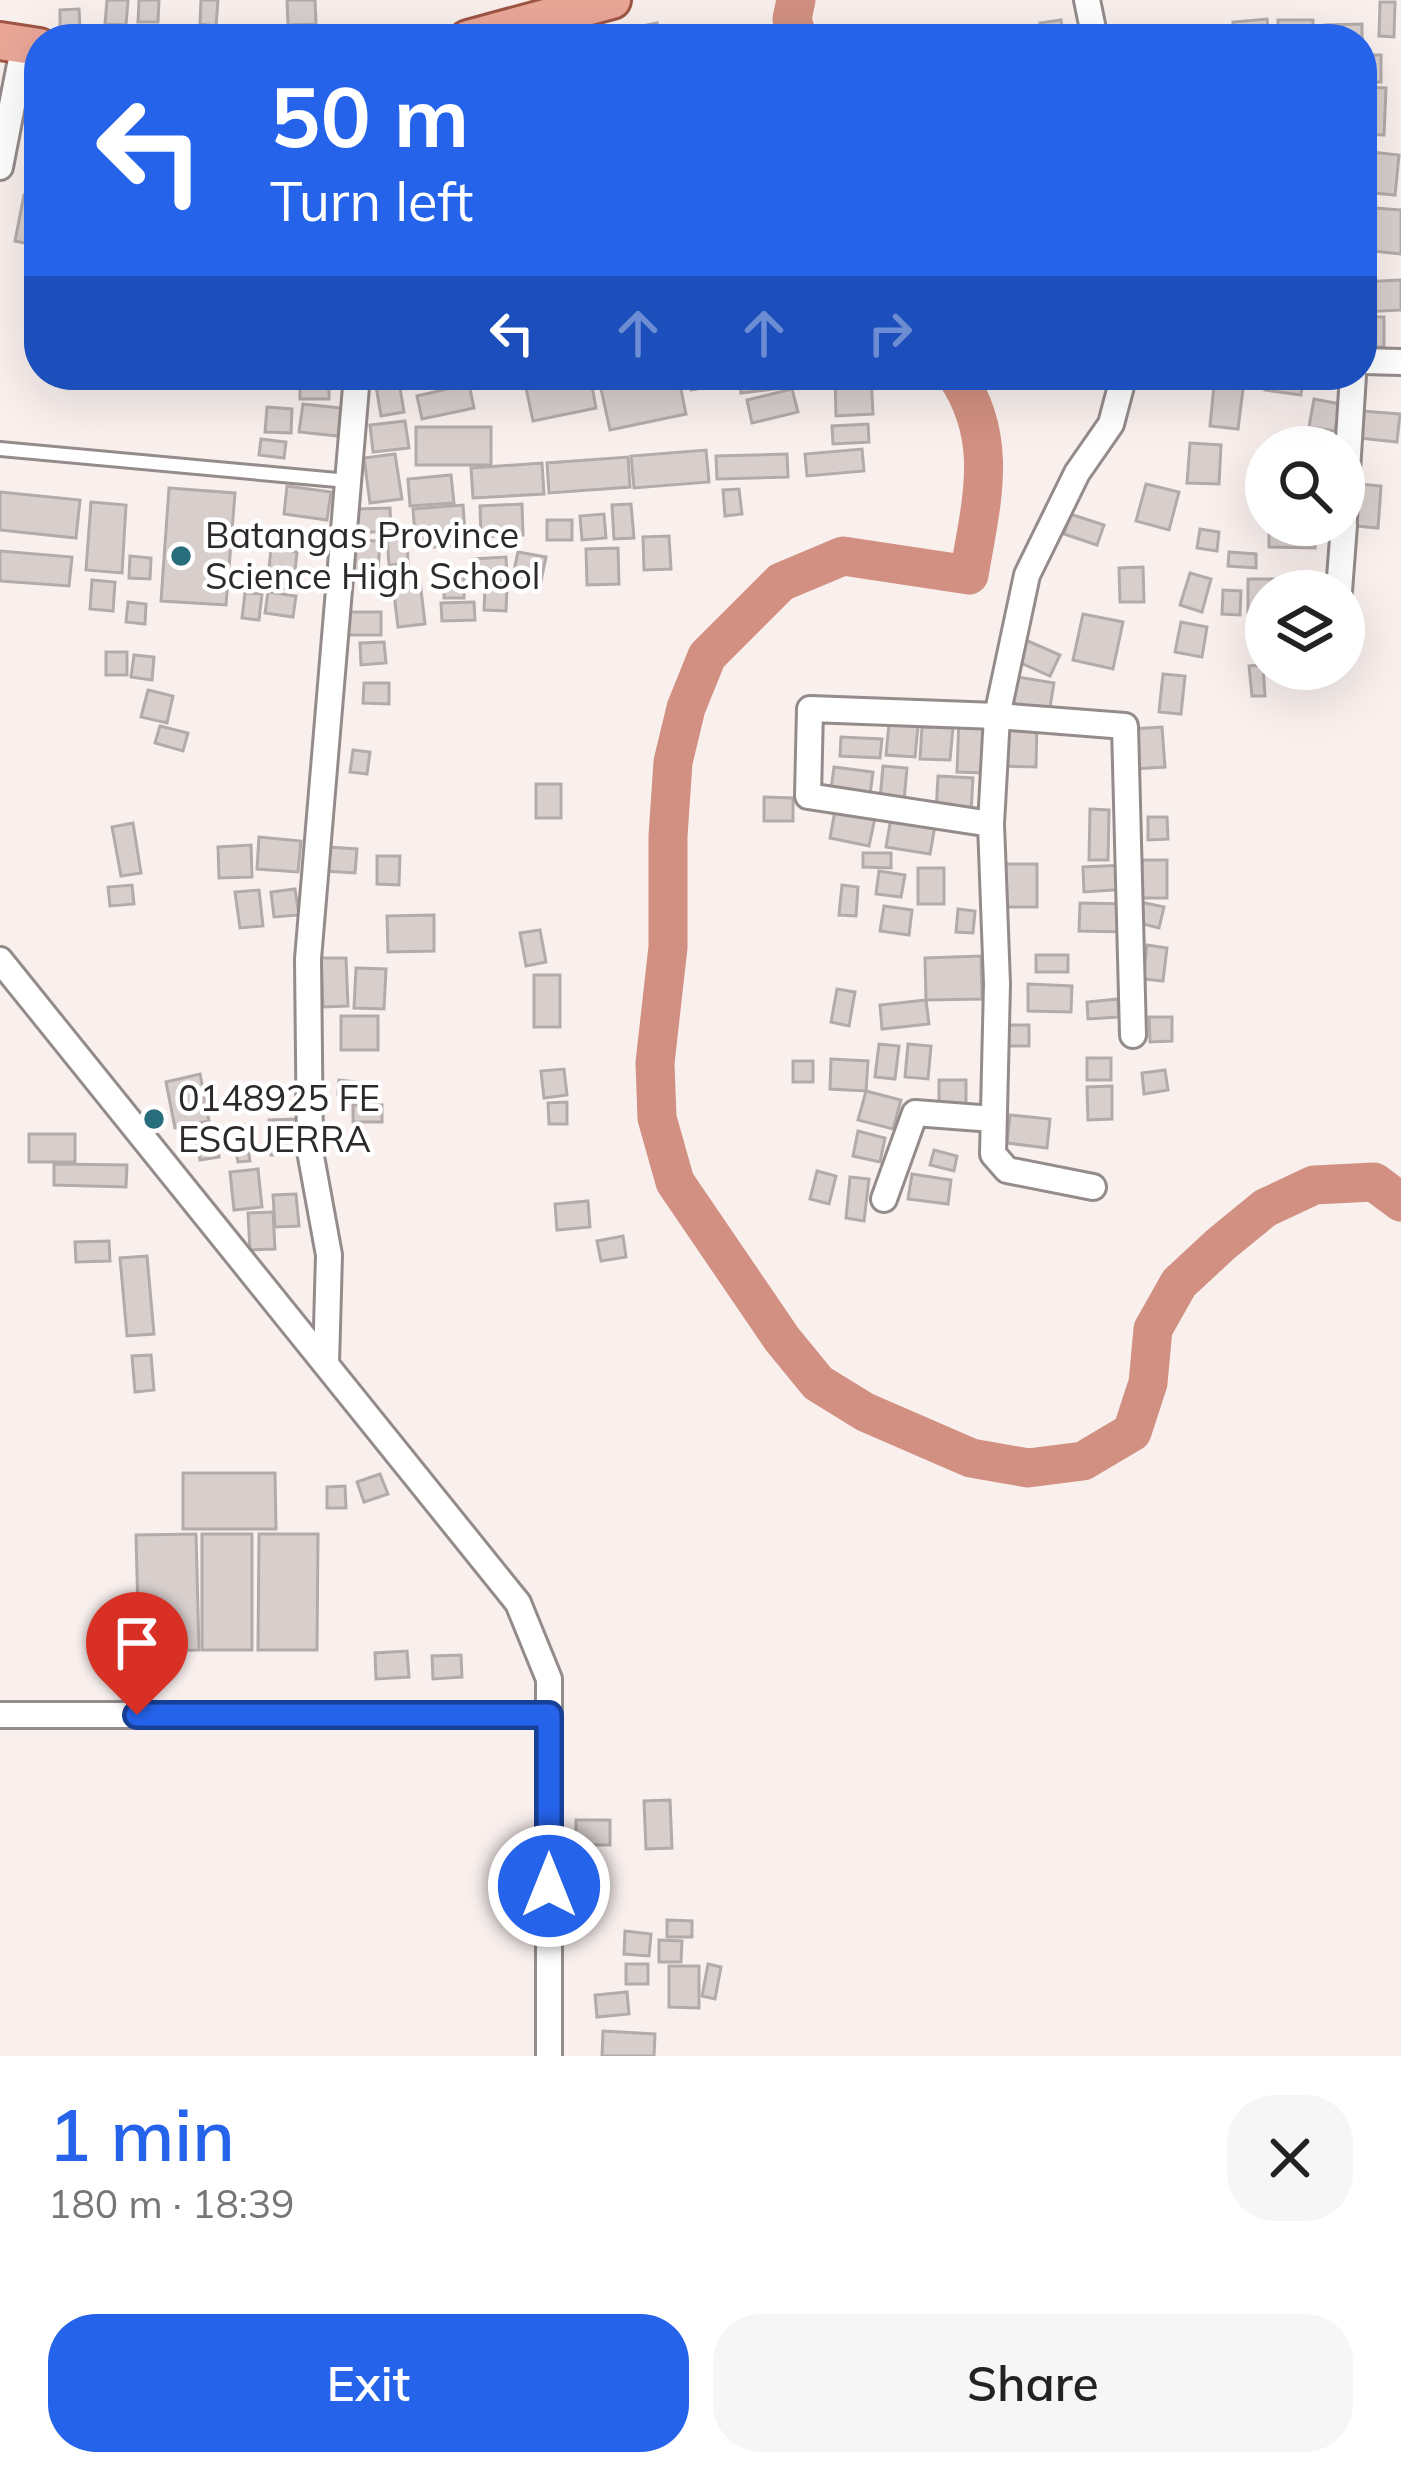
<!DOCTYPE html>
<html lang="en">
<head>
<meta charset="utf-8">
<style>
	:root { --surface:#fff; --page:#f6f6f6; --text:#222; --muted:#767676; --accent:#2563eb }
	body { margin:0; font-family:Mulish,sans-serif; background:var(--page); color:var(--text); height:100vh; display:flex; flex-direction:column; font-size:45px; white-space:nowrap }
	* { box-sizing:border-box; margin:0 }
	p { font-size:39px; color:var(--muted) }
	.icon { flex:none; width:66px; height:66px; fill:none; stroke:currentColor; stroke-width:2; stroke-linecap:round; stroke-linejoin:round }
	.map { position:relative; height:2056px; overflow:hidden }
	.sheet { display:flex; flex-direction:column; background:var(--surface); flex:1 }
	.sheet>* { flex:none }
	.banner { position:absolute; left:24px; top:24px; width:1353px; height:366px; border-radius:48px; box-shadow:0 12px 48px #0002; background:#2563eb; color:#fff; overflow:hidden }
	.fabs { position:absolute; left:1245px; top:426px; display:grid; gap:24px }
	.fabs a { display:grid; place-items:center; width:120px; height:120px; border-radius:50%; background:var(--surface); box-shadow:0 12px 48px #0002; font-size:60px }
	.pin { position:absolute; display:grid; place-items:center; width:102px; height:102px; color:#fff; margin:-123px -51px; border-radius:50% 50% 50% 0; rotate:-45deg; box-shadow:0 0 12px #0007 }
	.pin .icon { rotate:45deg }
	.me { position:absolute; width:132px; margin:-66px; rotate:0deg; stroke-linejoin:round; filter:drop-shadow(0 0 9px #0008) }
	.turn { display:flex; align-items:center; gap:42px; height:252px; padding:0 48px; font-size:54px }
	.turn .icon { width:156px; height:156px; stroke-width:2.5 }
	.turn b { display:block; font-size:84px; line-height:102px }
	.lanes { display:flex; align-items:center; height:114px; padding:0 48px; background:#0003; justify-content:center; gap:60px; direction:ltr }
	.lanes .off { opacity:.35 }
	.round { display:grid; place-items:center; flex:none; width:126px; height:126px; border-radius:48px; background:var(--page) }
	.overview { display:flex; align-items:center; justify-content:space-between; height:204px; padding:0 48px }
	h1 { font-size:72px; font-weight:600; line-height:90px; color:var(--accent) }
	.action { display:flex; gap:24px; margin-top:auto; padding:24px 48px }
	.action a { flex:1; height:138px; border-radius:48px; background:var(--accent); color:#fff; font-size:48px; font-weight:600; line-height:138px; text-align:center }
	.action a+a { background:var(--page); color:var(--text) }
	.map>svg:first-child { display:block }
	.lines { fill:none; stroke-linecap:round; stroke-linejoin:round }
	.river { stroke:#d19081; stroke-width:39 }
	.building { fill:#d8cfcd; stroke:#b3aba9; stroke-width:3 }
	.lane-casing { stroke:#948c8a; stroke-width:18 }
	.street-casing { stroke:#948c8a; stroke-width:30 }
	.primary-casing { stroke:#9f5544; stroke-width:42 }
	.lane { stroke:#fff; stroke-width:12 }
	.street { stroke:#fff; stroke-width:24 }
	.primary { stroke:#eaa798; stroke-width:36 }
	.route-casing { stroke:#184099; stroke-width:30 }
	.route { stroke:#2563eb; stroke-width:21 }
	.poi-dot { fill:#276d7b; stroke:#fff; stroke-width:4.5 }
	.labels { text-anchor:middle; stroke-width:9; stroke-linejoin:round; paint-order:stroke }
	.poi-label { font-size:36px; fill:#2d2929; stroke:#fff; text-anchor:start }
</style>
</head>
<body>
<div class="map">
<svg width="1401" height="2056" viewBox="0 0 1401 2056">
	<rect width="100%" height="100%" fill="#f9f0ee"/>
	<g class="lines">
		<!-- river -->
		<g class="river">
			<path d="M796,0L792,19L798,39"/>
			<path d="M956,375C1000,440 981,503 969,575L843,556L781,582L707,656L686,708L673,762L668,836V947L655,1063L657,1118L675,1182L782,1339L818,1383L865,1412L971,1458L1028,1468L1083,1461L1132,1432L1148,1383L1153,1329L1179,1283L1221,1244L1265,1208L1314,1185L1374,1182L1401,1202"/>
		</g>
	</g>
	<!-- building -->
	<g class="building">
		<path d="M107,0H128L126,25L105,24Z"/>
		<path d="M139,0H159L158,22H138Z"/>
		<path d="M201,0H218L216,26L200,24Z"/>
		<path d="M287,0H315L316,24L288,25Z"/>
		<path d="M1380,2H1395L1394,37L1379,36Z"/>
		<path d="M79,9L80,28H60V10Z"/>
		<path d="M1267,19L1269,39H1234L1233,22Z"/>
		<path d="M1061,20L1064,39H1043L1040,23Z"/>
		<rect x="1278" y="20" width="35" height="19"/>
		<path d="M657,23L660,39H624L622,30Z"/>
		<path d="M1362,24V62V39H1325V25Z"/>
		<rect x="1367" y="55" width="14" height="27"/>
		<path d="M1362,87L1386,88L1384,135L1362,134Z"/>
		<path d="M1362,151L1399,155L1395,195L1362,192Z"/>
		<path d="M24,195L39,197V246L15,241Z"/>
		<path d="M1362,207L1401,210V254L1362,250Z"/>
		<path d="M1401,280V310L1362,312V282Z"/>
		<rect x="1362" y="317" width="22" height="30"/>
		<path d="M590,375L596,408L533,421L526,388Z"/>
		<path d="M598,375H678L686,414L610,430Z"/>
		<path d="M688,375H727L729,383L691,390Z"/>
		<path d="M739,375H809L810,385L741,393Z"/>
		<path d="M835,375H871L873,414L836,416Z"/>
		<path d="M1267,375H1303L1301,395L1265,390Z"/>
		<rect x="300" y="379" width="29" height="20"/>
		<path d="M399,382L404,412L381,416L376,386Z"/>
		<path d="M469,384L474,408L422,419L417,396Z"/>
		<path d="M1214,386L1243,389L1238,429L1210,426Z"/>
		<path d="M792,389L798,412L752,423L747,400Z"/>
		<path d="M1314,399L1340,404L1335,431L1309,427Z"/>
		<path d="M303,404L341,408L338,436L299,432Z"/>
		<path d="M267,407L292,409L291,433L265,432Z"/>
		<path d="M1362,411L1400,414L1397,442L1359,438Z"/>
		<path d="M405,421L409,448L373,452L370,425Z"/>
		<path d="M868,424L869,442L833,444L832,426Z"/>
		<rect x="416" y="427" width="75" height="38"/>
		<path d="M261,439L286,442L284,458L259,455Z"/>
		<path d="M1190,443L1221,445L1219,484L1187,483Z"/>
		<path d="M862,449L864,471L807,476L805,454Z"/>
		<path d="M706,450L709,482L634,488L631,456Z"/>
		<path d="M395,454L402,499L370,503L364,458Z"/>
		<path d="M787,454L788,477L717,479L716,456Z"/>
		<path d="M628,457L630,487L549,493L547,463Z"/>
		<path d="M542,463L544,494L473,498L471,468Z"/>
		<path d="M451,475L454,503L410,506L408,479Z"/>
		<path d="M1348,483L1381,486L1378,528L1345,525Z"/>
		<path d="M1146,484L1179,492L1169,530L1136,521Z"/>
		<path d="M287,486L331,492L327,520L284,514Z"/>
		<path d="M169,488L235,493L226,605L161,601Z"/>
		<path d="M739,489L742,514L725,516L723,490Z"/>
		<path d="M0,492L80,500L76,538L0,530Z"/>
		<path d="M91,502L126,505L122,573L86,570Z"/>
		<path d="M522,504L523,535L481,537L480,506Z"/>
		<path d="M631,504L634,538L614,539L612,505Z"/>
		<path d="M463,505L466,545L416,548L413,509Z"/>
		<path d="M390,508L391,532H358V509Z"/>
		<path d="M604,514L606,538L582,540L580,516Z"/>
		<path d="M1070,514L1104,525L1097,545L1064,534Z"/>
		<rect x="547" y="520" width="25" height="20"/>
		<path d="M1269,525H1316L1315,548L1269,547Z"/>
		<path d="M1200,529L1219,532L1217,551L1197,548Z"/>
		<path d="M669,536L671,569L644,570L643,537Z"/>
		<path d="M407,537L408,564L389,565L387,538Z"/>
		<path d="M352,540L380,541L378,573L350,571Z"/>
		<path d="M618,548L619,584L587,585L586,549Z"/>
		<path d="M271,549L297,552L293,590L267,587Z"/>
		<path d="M0,551L72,557L69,586L0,581Z"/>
		<path d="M518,552L546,557L541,581L513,575Z"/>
		<path d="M1229,552L1256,554V568L1228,566Z"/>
		<path d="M130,556L151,558L150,579L129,578Z"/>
		<path d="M506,557L507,580L473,582L472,559Z"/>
		<path d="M1143,567L1144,602H1120L1119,568Z"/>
		<rect x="444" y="572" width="20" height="26"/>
		<path d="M1190,573L1211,579L1202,612L1180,605Z"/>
		<path d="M1248,579H1274V591H1266V612H1248Z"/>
		<path d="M92,580L115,582L113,611L90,609Z"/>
		<path d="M420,581L425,624L398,627L393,585Z"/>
		<path d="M485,586L507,587L506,611L484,610Z"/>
		<path d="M1223,590L1241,591L1240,615L1222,614Z"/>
		<path d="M268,592L296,596L293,617L265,613Z"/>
		<path d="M245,593L262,594L259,620L242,618Z"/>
		<path d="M128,602L146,604L145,624L126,622Z"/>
		<path d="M474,602L475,620L442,621L441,603Z"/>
		<rect x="345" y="612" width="36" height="23"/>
		<path d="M1083,614L1123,622L1113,669L1073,660Z"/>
		<path d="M1181,622L1207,627L1202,657L1175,652Z"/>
		<path d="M1021,638L1060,655L1050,676L1012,659Z"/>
		<path d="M384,642L386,663L361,665L360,643Z"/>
		<rect x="106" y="652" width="21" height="23"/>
		<path d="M134,655L154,657L152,680L131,677Z"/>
		<path d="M1263,665L1265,696H1252L1249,666Z"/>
		<path d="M1163,674L1185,676L1181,714L1159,712Z"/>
		<path d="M1011,676L1054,683L1049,713L1006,705Z"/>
		<path d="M364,683H389V704L363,703Z"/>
		<path d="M148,690L173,696L167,723L141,717Z"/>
		<path d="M890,714L919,717L915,757L886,755Z"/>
		<path d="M959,717L986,718L984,773L957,772Z"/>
		<path d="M1001,722L1037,723L1036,767L1000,766Z"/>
		<path d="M160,726L188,733L183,751L155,743Z"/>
		<path d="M922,727L953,728L950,760L920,759Z"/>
		<path d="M1162,727L1165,767L1134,769L1130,729Z"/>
		<path d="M841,737L882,739L880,758L840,756Z"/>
		<path d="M353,750L370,752L367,774L350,772Z"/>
		<path d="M883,766L907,768L904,801L880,799Z"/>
		<path d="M834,767L873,772L870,795L831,789Z"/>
		<path d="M938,776L973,778L971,813L936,812Z"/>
		<rect x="536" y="784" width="25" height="34"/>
		<path d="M764,797L793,798V821H764Z"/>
		<path d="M836,805L876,813L869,846L830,838Z"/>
		<path d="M1090,809L1109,810L1108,860H1089Z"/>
		<path d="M892,812L936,820L930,854L886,847Z"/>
		<path d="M1148,817H1167L1168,839L1148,840Z"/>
		<path d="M133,823L141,873L121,876L112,827Z"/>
		<path d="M259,837L301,841L298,872L257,869Z"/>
		<path d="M251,845L252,877L219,878L218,847Z"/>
		<path d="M328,847L357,849L355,873L325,871Z"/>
		<path d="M863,853H891V868L863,867Z"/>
		<path d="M377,856H400L399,885L377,884Z"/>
		<rect x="1142" y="860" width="25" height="38"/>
		<rect x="1005" y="864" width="32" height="43"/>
		<path d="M1126,865L1127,889L1084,892L1083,867Z"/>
		<rect x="918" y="868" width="26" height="36"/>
		<path d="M879,871L905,875L901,897L876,894Z"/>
		<path d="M132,885L134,904L110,906L108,887Z"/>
		<path d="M842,885L858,887L856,916L839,915Z"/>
		<path d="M295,889L299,915L274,917L271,892Z"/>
		<path d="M259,890L263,926L240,928L235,892Z"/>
		<path d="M1140,902L1164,907L1159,928L1135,922Z"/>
		<path d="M1080,903L1128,904L1127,932L1079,931Z"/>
		<path d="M884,906L912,910L909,935L880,931Z"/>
		<path d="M958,909L975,911L973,933L956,932Z"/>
		<path d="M434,915V951L388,952L387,916Z"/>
		<path d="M540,930L546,962L526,966L520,933Z"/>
		<path d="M1147,945L1167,948L1163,981L1143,979Z"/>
		<rect x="1036" y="955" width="32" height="17"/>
		<path d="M981,956L982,999L926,1000L925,958Z"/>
		<path d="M321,958H346L348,1006L323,1007Z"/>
		<path d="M356,968L386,969L384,1009L354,1008Z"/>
		<rect x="534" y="975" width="26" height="52"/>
		<path d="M1028,984L1072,986L1071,1012L1028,1011Z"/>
		<path d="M837,989L855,992L849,1026L831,1022Z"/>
		<path d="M1118,999L1119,1017L1088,1019L1087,1002Z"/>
		<path d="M926,1000L929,1024L882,1029L880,1005Z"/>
		<rect x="341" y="1016" width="37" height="34"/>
		<path d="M1149,1017H1172V1041L1150,1042Z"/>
		<rect x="1004" y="1025" width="25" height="21"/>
		<path d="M879,1044L899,1046L895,1079L875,1077Z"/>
		<path d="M908,1044L931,1046L928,1079L905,1077Z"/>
		<rect x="1087" y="1058" width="24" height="22"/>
		<path d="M831,1059L868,1061L866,1091L830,1089Z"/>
		<rect x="793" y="1061" width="20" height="21"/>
		<path d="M564,1069L567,1095L544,1098L541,1071Z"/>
		<path d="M1165,1070L1168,1090L1144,1094L1142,1073Z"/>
		<path d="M200,1074L209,1121L175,1128L166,1082Z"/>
		<path d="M339,1080L366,1083L365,1097L338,1094Z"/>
		<rect x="939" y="1080" width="27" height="27"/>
		<path d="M1112,1086V1119L1088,1120L1087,1087Z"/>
		<path d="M866,1091L901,1100L893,1129L858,1120Z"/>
		<path d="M567,1102V1124H549L548,1103Z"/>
		<rect x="353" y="1105" width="29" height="17"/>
		<path d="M1010,1115L1050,1119L1047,1148L1007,1143Z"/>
		<path d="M298,1119L300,1154L271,1155L269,1120Z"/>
		<path d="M244,1125L250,1161L238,1162L232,1127Z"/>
		<path d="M215,1130L219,1157L200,1160L195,1133Z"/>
		<path d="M858,1131L885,1138L880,1162L853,1156Z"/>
		<rect x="29" y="1134" width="46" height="28"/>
		<path d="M934,1150L957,1156L954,1171L930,1165Z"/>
		<path d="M54,1164L127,1165L126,1187L54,1185Z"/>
		<path d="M258,1169L262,1207L234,1210L230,1172Z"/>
		<path d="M817,1171L836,1176L829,1204L810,1199Z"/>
		<path d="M912,1174L951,1180L948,1204L908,1199Z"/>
		<path d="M850,1177L869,1179L864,1221L846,1218Z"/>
		<path d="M296,1194L299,1226L275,1227L273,1195Z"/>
		<path d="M588,1201L590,1227L557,1230L555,1204Z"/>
		<path d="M273,1212L275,1249L250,1250L248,1213Z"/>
		<path d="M623,1236L626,1257L601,1261L597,1241Z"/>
		<path d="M109,1241L110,1261L76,1262L75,1242Z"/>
		<path d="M147,1256L154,1334L127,1336L120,1258Z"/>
		<path d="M151,1355L154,1390L135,1392L132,1356Z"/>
		<path d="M183,1473H275L276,1529H183Z"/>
		<path d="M380,1474L388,1494L364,1502L357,1482Z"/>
		<path d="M345,1486L346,1508H327V1487Z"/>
		<path d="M196,1534L199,1650L139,1651L136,1535Z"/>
		<rect x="202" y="1534" width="50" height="116"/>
		<path d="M259,1534H318L317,1650H258Z"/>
		<path d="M407,1651L409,1677L376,1679L375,1653Z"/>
		<path d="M461,1655L462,1677L433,1679L432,1656Z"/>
		<path d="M670,1800L672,1848L646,1849L644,1801Z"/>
		<rect x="576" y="1820" width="34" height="25"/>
		<path d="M667,1920L692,1921V1937H667Z"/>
		<path d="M625,1931L651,1934L649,1956L624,1954Z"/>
		<path d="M659,1940L682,1941L681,1962H659Z"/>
		<rect x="626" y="1964" width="22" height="20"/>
		<path d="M708,1964L721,1967L715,1999L702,1996Z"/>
		<path d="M669,1966H699V2008L669,2007Z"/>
		<path d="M627,1992L629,2014L597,2017L595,1995Z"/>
		<path d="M603,2031L655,2034L654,2056H602Z"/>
	</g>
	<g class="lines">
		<defs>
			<path id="lane" d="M0,449L348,481"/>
			<g id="street">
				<path d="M1087,0L1095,39"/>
				<path d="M0,167L24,44"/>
				<path d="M1362,361L1401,362"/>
				<path d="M1344,519L1353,375"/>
				<path d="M1339,591L1344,525"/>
				<path d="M991,824L808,796L810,709L997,716L1125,726L1133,1035"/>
				<path d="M0,960L518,1603L549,1679V2056"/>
				<path d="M1093,1187L1007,1170L993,1154L997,984L991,824L997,716L1027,575L1077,473L1111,424L1124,375"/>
				<path d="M884,1199L915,1113L993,1119"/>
				<path d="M326,1364L329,1255L310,1151L308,959L357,375"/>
				<path d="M0,1715H549"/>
			</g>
			<g id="primary">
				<path d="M468,39L612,0"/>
				<path d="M0,41L39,47"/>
			</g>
		</defs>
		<!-- lane casing -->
		<use href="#lane" class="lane-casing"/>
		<!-- street casing -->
		<use href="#street" class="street-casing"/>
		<!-- primary casing -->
		<use href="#primary" class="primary-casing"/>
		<!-- lane -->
		<use href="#lane" class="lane"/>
		<!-- street -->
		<use href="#street" class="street"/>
		<!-- primary -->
		<use href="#primary" class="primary"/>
	</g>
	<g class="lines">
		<defs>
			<path id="route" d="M137,1715H549V1886"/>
		</defs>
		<!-- route casing -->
		<use href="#route" class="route-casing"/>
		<!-- route -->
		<use href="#route" class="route"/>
	</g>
	<!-- markers -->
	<g class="poi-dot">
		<circle cx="181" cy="556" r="12"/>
		<circle cx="154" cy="1119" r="12"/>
	</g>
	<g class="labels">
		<!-- poi labels -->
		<g class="poi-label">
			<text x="205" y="548">Batangas Province<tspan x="205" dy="41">Science High School</tspan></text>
			<text x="178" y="1111">0148925 FE<tspan x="178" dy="41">ESGUERRA</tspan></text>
		</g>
	</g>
</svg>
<div class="fabs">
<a><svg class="icon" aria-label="search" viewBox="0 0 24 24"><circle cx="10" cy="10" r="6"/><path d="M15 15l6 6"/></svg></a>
<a><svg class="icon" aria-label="layers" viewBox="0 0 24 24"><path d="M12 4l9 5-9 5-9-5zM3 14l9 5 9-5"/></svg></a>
</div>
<div class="pin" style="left:137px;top:1715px;background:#d93025"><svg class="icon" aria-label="arrive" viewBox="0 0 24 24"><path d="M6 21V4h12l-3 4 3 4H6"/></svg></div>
<svg class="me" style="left:549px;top:1886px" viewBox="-20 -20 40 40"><circle r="17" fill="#2563eb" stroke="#fff" stroke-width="3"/><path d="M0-11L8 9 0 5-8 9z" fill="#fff"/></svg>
<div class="banner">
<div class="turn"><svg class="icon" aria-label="left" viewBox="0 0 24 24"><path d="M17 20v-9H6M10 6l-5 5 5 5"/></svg><div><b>50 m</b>Turn left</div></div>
<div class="lanes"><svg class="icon" aria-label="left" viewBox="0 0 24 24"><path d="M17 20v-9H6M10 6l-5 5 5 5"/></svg><svg class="icon off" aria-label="ahead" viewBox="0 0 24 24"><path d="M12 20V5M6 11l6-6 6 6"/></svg><svg class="icon off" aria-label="ahead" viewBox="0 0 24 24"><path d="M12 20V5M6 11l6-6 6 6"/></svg><svg class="icon off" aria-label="right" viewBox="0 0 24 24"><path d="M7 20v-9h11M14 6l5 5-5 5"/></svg></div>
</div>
</div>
<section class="sheet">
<div class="overview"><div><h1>1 min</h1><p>180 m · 18:39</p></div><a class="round"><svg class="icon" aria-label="close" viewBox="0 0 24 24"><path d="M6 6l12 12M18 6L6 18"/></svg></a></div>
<div class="action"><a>Exit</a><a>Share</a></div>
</section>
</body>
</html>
